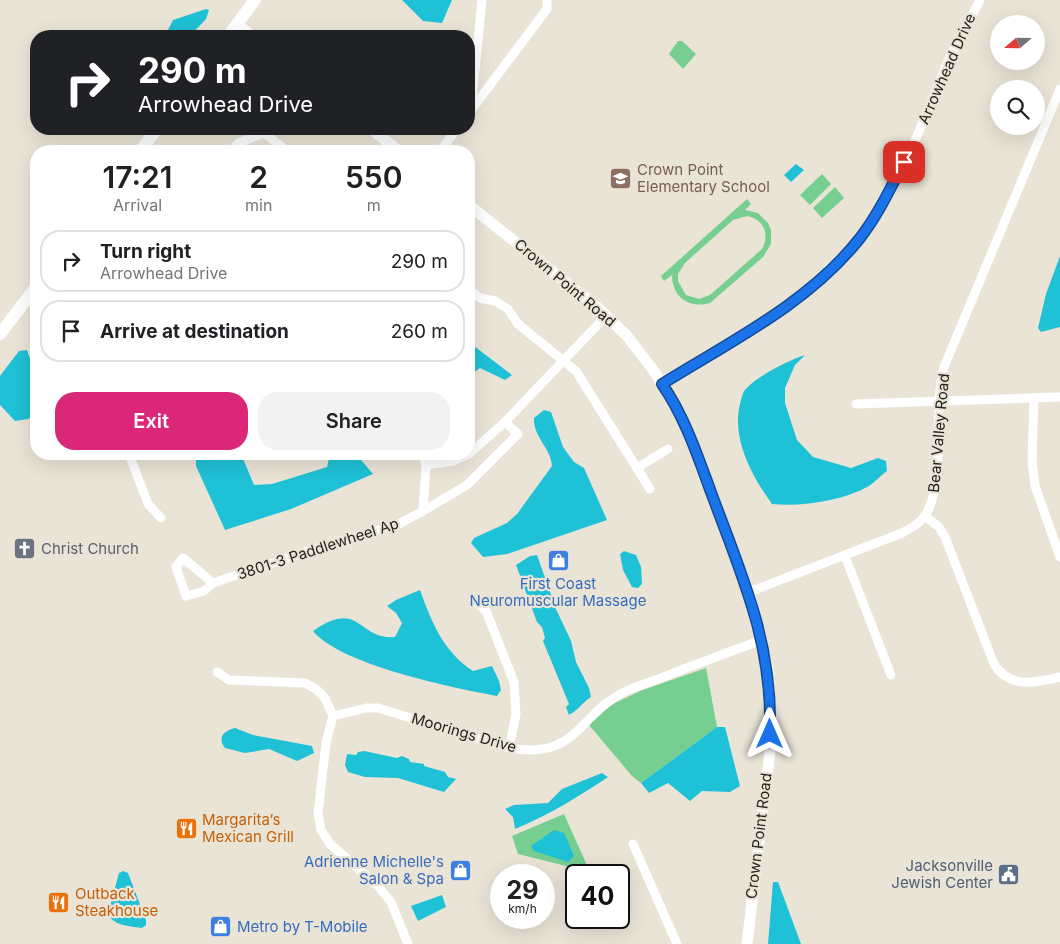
<!DOCTYPE html>
<html lang="en">
<head>
<meta charset="utf-8">
<style>
	:root { --surface:#fff; --page:#f2f2f2; --text:#202124; --muted:#757577; --line:#e0e0e0; --accent:#db2777 }
	body { margin:0; font-family:Inter,sans-serif; background:var(--page); color:var(--text); height:100vh; display:flex; flex-direction:column; font-size:19px; white-space:nowrap }
	* { box-sizing:border-box; margin:0 }
	p { font-size:16px; color:var(--muted) }
	.icon { flex:none; width:28px; height:28px; fill:none; stroke:currentColor; stroke-width:2; stroke-linecap:round; stroke-linejoin:round }
	.map { position:relative; flex:1; overflow:hidden }
	.panel { position:absolute; left:30px; top:145px; width:445px; height:315px; display:flex; flex-direction:column; background:var(--surface); border-radius:20px; box-shadow:0 5px 20px #0002 }
	.panel>* { flex:none }
	.guide { position:absolute; left:30px; top:30px; width:445px; height:105px; border-radius:20px; box-shadow:0 5px 20px #0002; background:#202124; color:#fff; overflow:hidden }
	.needle { width:32px; rotate:250deg }
	.tools { position:absolute; left:990px; top:15px; display:grid; gap:10px }
	.tools a { display:grid; place-items:center; width:55px; height:55px; border-radius:50%; background:var(--surface); box-shadow:0 5px 20px #0002; font-size:25px }
	.speed { position:absolute; left:490px; top:864px; display:flex; gap:10px; font-size:25px; font-weight:700; text-align:center }
	.speed>* { display:grid; place-content:center; width:65px; height:65px; border-radius:50%; background:var(--surface); box-shadow:0 5px 20px #0002; line-height:1 }
	.speed small { font-size:12px; font-weight:400 }
	.speed .limit { border:2px solid #111; border-radius:8px; background:#fff; color:#111 }
	.pin { position:absolute; display:grid; place-items:center; width:42px; height:42px; color:#fff; margin:-21px; border-radius:10px; box-shadow:0 2px 8px #0006 }
	.me { position:absolute; width:55px; margin:-28px; rotate:0deg; stroke-linejoin:round; filter:drop-shadow(0 0 4px #0008) }
	.turn { display:flex; align-items:center; gap:18px; height:105px; padding:0 25px; font-size:22px }
	.turn .icon { width:65px; height:65px; stroke-width:2.5 }
	.turn b { display:block; font-size:35px; line-height:42px }
	.eta { display:flex; justify-content:space-evenly; align-items:center; height:85px; text-align:center }
	.eta b { font-size:30px; font-weight:600; line-height:35px }
	.button { display:flex; gap:10px; margin-top:auto; padding:10px 25px }
	.button a { flex:1; height:58px; border-radius:20px; background:var(--accent); color:#fff; font-size:20px; font-weight:600; line-height:58px; text-align:center }
	.button a+a { background:var(--page); color:var(--text) }
	ul { padding:0; list-style:none }
	li { display:flex; align-items:center; gap:15px; height:62px; margin:0 10px 8px; padding:0 15px; border:2px solid var(--line); border-radius:20px }
	li div { flex:1 }
	li b { display:block; font-size:19px }
	li em { font-style:normal }
	.map>svg:first-child { display:block }
	.green { fill:#76ce90; fill-rule:evenodd }
	.water { fill:#1fc1d6 }
	.lines { fill:none; stroke-linecap:round; stroke-linejoin:round }
	.minor { stroke:#fff; stroke-width:9 }
	.tertiary { stroke:#fff; stroke-width:11 }
	.secondary { stroke:#fff; stroke-width:12 }
	.route-casing { stroke:#114b97; stroke-width:12 }
	.route { stroke:#1a73e8; stroke-width:9 }
	.labels { text-anchor:middle; stroke-width:4.5; stroke-linejoin:round; paint-order:stroke }
	.street-label { font-size:15px; fill:#24221d; stroke:#eae4d7 }
	.education-label { font-size:15px; fill:#785e54; stroke:#eae4d7; text-anchor:start }
	.worship-label { font-size:15px; fill:#5b616d; stroke:#eae4d7; text-anchor:start }
	.shop-label { font-size:15px; fill:#366cbe; stroke:#eae4d7 }
	.food-label { font-size:15px; fill:#c56008; stroke:#eae4d7; text-anchor:start }
	.service-label { font-size:15px; fill:#4e5e75; stroke:#eae4d7; text-anchor:end }
</style>
</head>
<body>
<div class="map">
<svg width="1060" height="944" viewBox="0 0 1060 944">
	<rect width="100%" height="100%" fill="#eae4d7"/>
	<!-- green -->
	<g class="green">
		<path d="M678,41H682L696,54L683,69L669,54Z"/>
		<path d="M822,174L831,184L810,205L800,195Z"/>
		<path d="M835,187L844,198L822,218L813,208Z"/>
		<path d="M747,199L751,204L745,210L758,213L768,223L771,230V244L763,257L710,303C689,309 672,297 672,275L664,281L661,276ZM747,216C764,219 770,235 762,249L710,295L699,299L686,295L678,281V274L685,263L733,220Z"/>
		<path d="M706,668L717,727L641,783L632,776L589,725L611,705L640,691Z"/>
		<path d="M564,814L590,872L518,854L512,836Z"/>
	</g>
	<!-- water -->
	<g class="water">
		<path d="M402,0H452L442,23L423,21Z"/>
		<path d="M206,9L209,10L206,19L190,36H168L167,32L173,20Z"/>
		<path d="M796,164L804,170L791,182L784,175Z"/>
		<path d="M1060,256V327L1041,332L1038,328L1046,294Z"/>
		<path d="M469,342L470,343L512,375L505,380L480,368L469,376Z"/>
		<path d="M27,350L36,376V415L28,419L15,421L0,405V376L19,351Z"/>
		<path d="M805,355L795,365L785,388V403L797,440L813,457L851,468L878,458L886,461L887,471C881,475 875,482 869,486C842,501 802,507 772,504C751,475 730,436 741,400C742,397 743,392 745,390C755,377 789,360 805,355Z"/>
		<path d="M544,410L551,412L563,447L574,462L584,468L607,520L507,554L483,557L471,543L474,538L507,523L517,514L552,466C551,448 533,437 534,418Z"/>
		<path d="M198,454H241L254,485L272,484L327,467L330,454H356L373,474L291,509L225,530L196,466V455Z"/>
		<path d="M624,551L636,555L641,567L642,584L638,588L632,587L623,570L620,554Z"/>
		<path d="M537,555L556,609L571,641L576,662L589,688L591,697C582,703 578,710 569,715L566,707L569,704L543,641L545,638L542,627L537,622L516,565L530,556Z"/>
		<path d="M420,590C432,623 443,651 473,671L492,666L499,681L501,690L497,696C454,688 341,665 313,631C361,598 357,640 395,637L402,623L396,613L387,606L396,600Z"/>
		<path d="M717,727H725L740,786L730,792L702,791L690,801L668,783L649,793L641,783Z"/>
		<path d="M235,728L253,735L312,746L314,753L297,761L269,749L245,753L225,748C217,737 224,731 235,728Z"/>
		<path d="M364,751L397,758L402,756L409,759L410,762L424,764V766L445,772L448,777L456,779L444,792L398,778L365,777L348,772L345,765L347,754L356,755L358,752Z"/>
		<path d="M602,773L608,777C578,797 549,815 515,829L513,817L505,809L514,805L548,803L562,789Z"/>
		<path d="M554,830L564,833L574,856L568,862L534,851L531,846Z"/>
		<path d="M123,871L128,873L146,920V925L142,928C130,926 112,926 108,913L119,873Z"/>
		<path d="M773,882H778L801,944H768Z"/>
		<path d="M442,895L446,907L418,921L411,906Z"/>
	</g>
	<g class="lines">
		<!-- minor -->
		<g class="minor">
			<path d="M471,110L482,0"/>
			<path d="M469,113L547,9V0"/>
			<path d="M264,133L287,151"/>
			<path d="M232,151L238,143L264,133"/>
			<path d="M440,151L457,129"/>
			<path d="M469,289L480,298L495,301L508,309L518,324L576,371L650,489"/>
			<path d="M662,384L770,317L807,290L861,237L912,148L951,54L980,0"/>
			<path d="M1034,398L1032,460L1035,486L1060,557"/>
			<path d="M856,404L1060,397"/>
			<path d="M129,454L148,504L161,518"/>
			<path d="M469,454L505,422L606,316"/>
			<path d="M426,465L453,461L469,454"/>
			<path d="M637,468L668,449"/>
			<path d="M423,511L467,485L518,434L505,422"/>
			<path d="M925,516L939,527L945,537L994,664C1010,689 1035,683 1060,677"/>
			<path d="M845,556L891,675"/>
			<path d="M213,583L183,558L176,567L186,596L204,591L213,583L323,546L399,524L423,511L426,465L423,454"/>
			<path d="M749,592L902,533C911,528 921,523 926,514C947,479 932,410 944,367L1060,89"/>
			<path d="M475,601L486,611L514,682L516,714L509,748"/>
			<path d="M217,672L229,680L305,683L316,689L325,698L333,716"/>
			<path d="M333,716L366,708H378L509,748C579,760 576,715 626,691C642,684 660,679 676,672C705,661 734,650 762,640"/>
			<path d="M333,716L326,743L318,814L321,830L330,844L377,885L391,902L408,944"/>
			<path d="M633,844L677,944"/>
		</g>
		<!-- tertiary -->
		<g class="tertiary">
			<path d="M237,24L252,36"/>
			<path d="M371,129L399,151"/>
			<path d="M469,205L597,307L627,336L654,371L682,418L749,592L768,670L771,717L770,751L747,944"/>
		</g>
		<!-- secondary -->
		<g class="secondary">
			<path d="M228,36L255,0"/>
			<path d="M140,151L157,129"/>
			<path d="M0,334L36,287"/>
		</g>
	</g>
	<g class="lines">
		<defs>
			<path id="route" d="M770,734C773,644 743,578 712,495C698,457 685,417 662,384C731,341 809,303 860,238C878,215 891,187 904,162"/>
		</defs>
		<!-- route casing -->
		<use href="#route" class="route-casing"/>
		<!-- route -->
		<use href="#route" class="route"/>
	</g>
	<!-- icons -->
	<defs>
		<symbol id="school-square" viewBox="-11 -11 22 22"><rect x="-9" y="-9" width="18" height="18" rx="4" fill="#8d6e63" stroke="#eae4d7"/><path d="M0-5L7-2L0 1L-7-2ZM-4 1L0 2.5L4 1V4Q0 6-4 4Z" fill="#fff"/></symbol>
		<symbol id="church-square" viewBox="-11 -11 22 22"><rect x="-9" y="-9" width="18" height="18" rx="4" fill="#6b7280" stroke="#eae4d7"/><path d="M-1.2-6h2.4v3.5h3.3v2.4h-3.3V6h-2.4V-.1h-3.3v-2.4h3.3Z" fill="#fff"/></symbol>
		<symbol id="shop-square" viewBox="-11 -11 22 22"><rect x="-9" y="-9" width="18" height="18" rx="4" fill="#3f7fe0" stroke="#eae4d7"/><path d="M-5-2.5h2.3a2.7 3.5 0 0 1 5.4 0H5L5.5 6h-11ZM-1.5-2.5h3a1.5 2.3 0 0 0-3 0Z" fill="#fff"/></symbol>
		<symbol id="restaurant-square" viewBox="-11 -11 22 22"><rect x="-9" y="-9" width="18" height="18" rx="4" fill="#e8710a" stroke="#eae4d7"/><path d="M-5-6h1v4h1v-4h1v4h1v-4h1v5L-1.5 .5V6h-2V.5L-5-1ZM5-6V6H3V1.5H1.5Q1.5-4 5-6Z" fill="#fff"/></symbol>
		<symbol id="civic-square" viewBox="-11 -11 22 22"><rect x="-9" y="-9" width="18" height="18" rx="4" fill="#5c6f8a" stroke="#eae4d7"/><path d="M-.6-6.5H3V-4.5H.6V-3L4-1V1h2V6H-6V1h2V-1L-.6-3ZM-1.2 2.5V6h2.4V2.5Z" fill="#fff"/></symbol>
	</defs>
	<g fill-rule="evenodd">
		<use href="#school-square" x="608" y="166" width="25" height="25"/>
		<use href="#church-square" x="12" y="536" width="25" height="25"/>
		<use href="#shop-square" x="546" y="548" width="25" height="25"/>
		<use href="#restaurant-square" x="174" y="816" width="25" height="25"/>
		<use href="#shop-square" x="448" y="858" width="25" height="25"/>
		<use href="#civic-square" x="996" y="862" width="25" height="25"/>
		<use href="#restaurant-square" x="46" y="890" width="25" height="25"/>
		<use href="#shop-square" x="208" y="914" width="25" height="25"/>
	</g>
	<g class="labels">
		<!-- street labels -->
		<g class="street-label">
			<text transform="translate(947 69) rotate(-66)" y="5">Arrowhead Drive</text>
			<text transform="translate(565 283) rotate(40)" y="5">Crown Point Road</text>
			<text transform="translate(939 433) rotate(-85)" y="5">Bear Valley Road</text>
			<text transform="translate(318 549) rotate(-18)" y="5">3801-3 Paddlewheel Ap</text>
			<text transform="translate(464 733) rotate(16)" y="5">Moorings Drive</text>
			<text transform="translate(759 836) rotate(-83)" y="5">Crown Point Road</text>
		</g>
		<!-- education labels -->
		<g class="education-label">
			<text x="637" y="175">Crown Point<tspan x="637" dy="17">Elementary School</tspan></text>
		</g>
		<!-- worship labels -->
		<g class="worship-label">
			<text x="41" y="554">Christ Church</text>
		</g>
		<!-- shop labels -->
		<g class="shop-label">
			<text x="558" y="589">First Coast<tspan x="558" dy="17">Neuromuscular Massage</tspan></text>
			<text x="444" y="867" text-anchor="end">Adrienne Michelle's<tspan x="444" dy="17">Salon &amp; Spa</tspan></text>
			<text x="237" y="932" text-anchor="start">Metro by T-Mobile</text>
		</g>
		<!-- food labels -->
		<g class="food-label">
			<text x="202" y="825">Margarita’s<tspan x="202" dy="17">Mexican Grill</tspan></text>
			<text x="75" y="899">Outback<tspan x="75" dy="17">Steakhouse</tspan></text>
		</g>
		<!-- service labels -->
		<g class="service-label">
			<text x="993" y="871">Jacksonville<tspan x="993" dy="17">Jewish Center</tspan></text>
		</g>
	</g>
</svg>
<div class="tools">
<a><svg class="needle" viewBox="-14 -14 28 28"><path d="M0-13l5 13h-10z" fill="#e53935"/><path d="M0 13l5-13h-10z" fill="#757577"/></svg></a>
<a><svg class="icon" aria-label="search" viewBox="0 0 24 24"><circle cx="10" cy="10" r="6"/><path d="M15 15l6 6"/></svg></a>
</div>
<div class="speed"><div>29<small>km/h</small></div><div class="limit">40</div></div>
<div class="pin" style="left:904px;top:162px;background:#d93025"><svg class="icon" aria-label="arrive" viewBox="0 0 24 24"><path d="M6 21V4h12l-3 4 3 4H6"/></svg></div>
<svg class="me" style="left:770px;top:734px" viewBox="-20 -20 40 40"><path d="M0-17L14 15 0 8-14 15z" fill="#1a73e8" stroke="#fff" stroke-width="4"/></svg>
<div class="guide">
<div class="turn"><svg class="icon" aria-label="right" viewBox="0 0 24 24"><path d="M7 20v-9h11M14 6l5 5-5 5"/></svg><div><b>290 m</b>Arrowhead Drive</div></div>
</div>
<section class="panel">
<div class="eta">
<div><b>17:21</b><p>Arrival</p></div>
<div><b>2</b><p>min</p></div>
<div><b>550</b><p>m</p></div>
</div>
<ul>
<li><svg class="icon" aria-label="right" viewBox="0 0 24 24"><path d="M7 20v-9h11M14 6l5 5-5 5"/></svg><div><b>Turn right</b><p>Arrowhead Drive</p></div><em>290 m</em></li>
<li><svg class="icon" aria-label="arrive" viewBox="0 0 24 24"><path d="M6 21V4h12l-3 4 3 4H6"/></svg><div><b>Arrive at destination</b></div><em>260 m</em></li>
</ul>
<div class="button"><a>Exit</a><a>Share</a></div>
</section>
</div>
</body>
</html>
